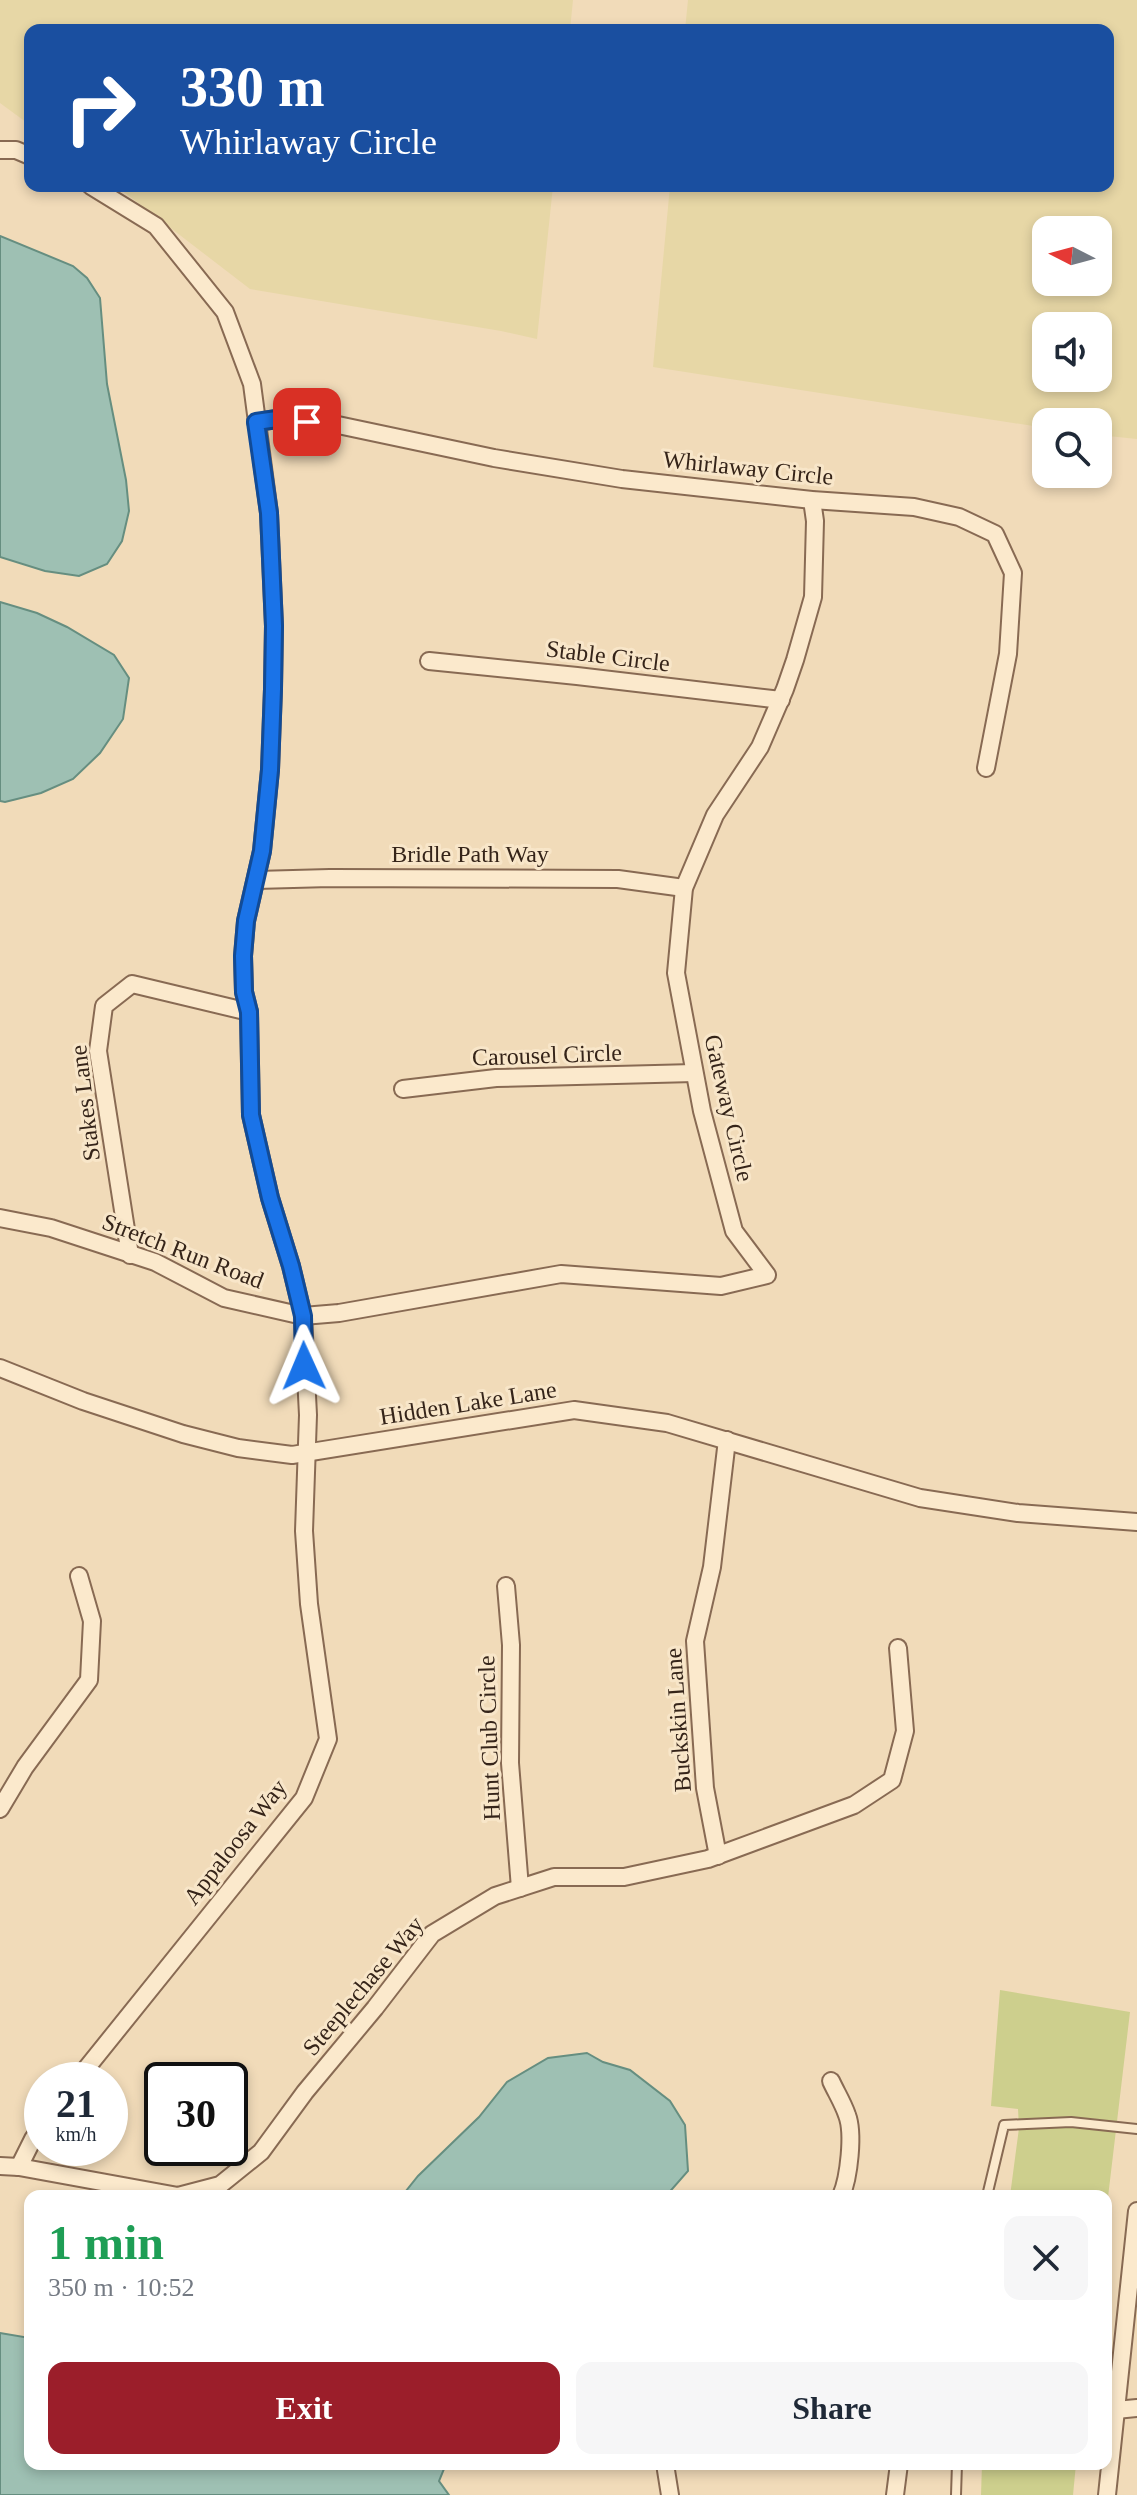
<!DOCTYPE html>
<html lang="en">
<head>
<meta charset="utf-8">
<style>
	:root { --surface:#fff; --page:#f6f6f7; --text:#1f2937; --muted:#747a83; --accent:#9b1e2a }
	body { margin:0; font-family:"Times New Roman",serif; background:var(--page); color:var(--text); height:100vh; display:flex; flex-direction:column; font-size:30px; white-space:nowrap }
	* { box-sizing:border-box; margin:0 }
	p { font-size:26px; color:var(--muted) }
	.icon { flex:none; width:44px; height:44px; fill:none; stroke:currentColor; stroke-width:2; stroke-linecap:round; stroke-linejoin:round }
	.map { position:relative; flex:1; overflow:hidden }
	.drawer { position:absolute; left:24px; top:2190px; width:1088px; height:280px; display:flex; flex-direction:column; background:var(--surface); border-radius:16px; box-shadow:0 4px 12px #0003 }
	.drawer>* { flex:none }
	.hud { position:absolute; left:24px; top:24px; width:1090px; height:168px; border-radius:16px; box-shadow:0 4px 12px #0003; background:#1a4fa0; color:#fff; overflow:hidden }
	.needle { width:52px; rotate:276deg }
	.fabs { position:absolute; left:1032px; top:216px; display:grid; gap:16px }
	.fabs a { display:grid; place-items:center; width:80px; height:80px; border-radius:16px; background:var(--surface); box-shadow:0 4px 12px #0003; font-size:40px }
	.speed { position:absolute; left:24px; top:2062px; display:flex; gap:16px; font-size:40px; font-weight:700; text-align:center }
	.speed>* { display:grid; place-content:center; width:104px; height:104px; border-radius:50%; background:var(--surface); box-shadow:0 4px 12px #0003; line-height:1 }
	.speed small { font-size:20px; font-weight:400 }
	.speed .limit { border:4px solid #111; border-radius:12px; background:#fff; color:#111 }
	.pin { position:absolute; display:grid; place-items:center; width:68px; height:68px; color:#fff; margin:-34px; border-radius:16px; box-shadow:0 4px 12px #0006 }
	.me { position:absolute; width:88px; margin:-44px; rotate:359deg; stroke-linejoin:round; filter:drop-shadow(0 0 6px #0008) }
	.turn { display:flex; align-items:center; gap:28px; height:168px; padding:0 24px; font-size:36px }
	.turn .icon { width:104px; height:104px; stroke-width:2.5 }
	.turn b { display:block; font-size:56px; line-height:68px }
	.round { display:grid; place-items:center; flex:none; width:84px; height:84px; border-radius:16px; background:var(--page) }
	.head { display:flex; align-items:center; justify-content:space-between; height:136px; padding:0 24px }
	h1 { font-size:48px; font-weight:700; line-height:60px; color:#1e9e55 }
	.button { display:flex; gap:16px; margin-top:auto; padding:16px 24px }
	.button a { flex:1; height:92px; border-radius:16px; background:var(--accent); color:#fff; font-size:32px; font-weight:700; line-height:92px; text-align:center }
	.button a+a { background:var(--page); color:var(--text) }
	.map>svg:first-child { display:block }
	.farmland { fill:#e7d7a6; fill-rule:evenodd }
	.green { fill:#cdcf8d }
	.water { fill:#9ec0b3; stroke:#668e80; stroke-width:2 }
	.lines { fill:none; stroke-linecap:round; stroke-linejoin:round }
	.service-casing { stroke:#886a53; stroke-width:12 }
	.minor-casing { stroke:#886a53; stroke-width:20 }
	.service { stroke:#fbe9cc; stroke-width:8 }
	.minor { stroke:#fbe9cc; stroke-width:16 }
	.route-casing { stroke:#114b97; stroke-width:20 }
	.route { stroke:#1a73e8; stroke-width:14 }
	.labels { text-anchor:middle; stroke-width:6; stroke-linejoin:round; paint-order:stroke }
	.street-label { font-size:24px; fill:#352419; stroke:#f8e6c9 }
</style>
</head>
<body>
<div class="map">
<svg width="1137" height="2495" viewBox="0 0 1137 2495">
	<rect width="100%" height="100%" fill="#f1dbb9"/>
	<!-- farmland -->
	<g class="farmland">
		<path d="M0,0H573L570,30H30V125L0,103Z"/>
		<path d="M688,0H1137V439L1098,435V422H1046V428L653,367L670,186H1108V30H685ZM1046,230H1098V282H1046ZM1046,326H1098V378H1046Z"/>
		<path d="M116,186H553L537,339L501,331L250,289Z"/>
	</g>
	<!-- green -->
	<g class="green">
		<path d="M1000,1990L1130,2012L1106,2214V2196H1010L1019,2128L1018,2109L991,2106Z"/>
		<path d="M982,2464H1076L1073,2495H981Z"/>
	</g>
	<!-- water -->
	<g class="water">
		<path d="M0,236L73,266L87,278L100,298L107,384L126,480L129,511L122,541L107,564L79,576L45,571L0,557Z"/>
		<path d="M0,602L37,613L67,627L114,655L129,678L123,719L100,753L73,779L41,793L5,802L0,801Z"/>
		<path d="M587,2053L603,2062L630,2070L670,2101L685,2125L688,2171L666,2196H402L418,2176L479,2117L507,2082L548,2058Z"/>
		<path d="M0,2333L30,2338V2464H446L439,2481L449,2495H0Z"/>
	</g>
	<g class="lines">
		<defs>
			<g id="service">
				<path d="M987,2196L1004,2125L1071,2122L1137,2129"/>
				<path d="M956,2495L957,2464"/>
			</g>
			<g id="minor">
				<path d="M0,150H16L30,156"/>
				<path d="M256,422L277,419L338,425L494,458L622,479L812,500L914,507L959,517L995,534L1013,573L1008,654L986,768"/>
				<path d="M429,661L577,676L781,700"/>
				<path d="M256,880L330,878L618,879L684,888"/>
				<path d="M403,1089L496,1078L694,1073"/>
				<path d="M0,1218L51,1228L155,1262L224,1298L303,1316L339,1313L561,1274L721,1286L767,1275L734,1231L702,1111L676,973L684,888L715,815L760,747L785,689L795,660L813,597L815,521L812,500"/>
				<path d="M130,1255L98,1051L104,1006L132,984L249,1012"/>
				<path d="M0,1368L83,1401L183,1434L238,1448L292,1455L574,1410L667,1423L920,1498L1018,1513L1137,1522"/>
				<path d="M506,1586L511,1645L510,1763L520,1888"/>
				<path d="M0,1809L25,1767L89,1680L92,1621L79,1576"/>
				<path d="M718,1856L705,1788L695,1641L712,1567L727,1440"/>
				<path d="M77,2080L304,1798L328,1739L309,1604L304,1531L308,1415L303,1316L291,1266L270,1198L251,1115L249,1012L244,992L243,956L246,921L262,851L270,770L273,689L274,626L269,513L252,384L225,312L156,226L91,186"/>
				<path d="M831,2081C836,2092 843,2103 847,2115C854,2133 849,2178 841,2196"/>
				<path d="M0,2166L19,2167L178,2196L220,2185L261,2152L305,2092L375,2008L432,1934L495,1896L554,1877H624L708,1859L854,1805L892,1780L905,1731L898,1648"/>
				<path d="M19,2167L33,2139L42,2126"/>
				<path d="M1116,2410L1137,2408"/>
				<path d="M665,2464L670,2495"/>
				<path d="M895,2495L899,2464"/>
				<path d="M1107,2495L1137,2211"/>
			</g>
		</defs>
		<!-- service casing -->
		<use href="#service" class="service-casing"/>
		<!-- minor casing -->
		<use href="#minor" class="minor-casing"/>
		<!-- service -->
		<use href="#service" class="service"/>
		<!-- minor -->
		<use href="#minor" class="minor"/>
	</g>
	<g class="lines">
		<defs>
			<path id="route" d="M304,1366L303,1316L291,1266L270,1198L251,1115L249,1012L244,992L243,956L246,921L262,851L270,770L273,689L274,626L269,513L256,422L277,419L307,422"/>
		</defs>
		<!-- route casing -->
		<use href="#route" class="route-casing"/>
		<!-- route -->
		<use href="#route" class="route"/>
	</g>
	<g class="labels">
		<!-- street labels -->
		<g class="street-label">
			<text transform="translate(748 468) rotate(6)" y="8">Whirlaway Circle</text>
			<text transform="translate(608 656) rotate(7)" y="8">Stable Circle</text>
			<text x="470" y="862">Bridle Path Way</text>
			<text transform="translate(547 1055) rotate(-2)" y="8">Carousel Circle</text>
			<text transform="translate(85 1103) rotate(-97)" y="8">Stakes Lane</text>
			<text transform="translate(729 1108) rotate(77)" y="8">Gateway Circle</text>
			<text transform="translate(183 1251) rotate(21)" y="8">Stretch Run Road</text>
			<text transform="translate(468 1403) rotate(-9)" y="8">Hidden Lake Lane</text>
			<text transform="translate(678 1720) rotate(-94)" y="8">Buckskin Lane</text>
			<text transform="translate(489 1738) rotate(-92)" y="8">Hunt Club Circle</text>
			<text transform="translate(235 1842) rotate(-52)" y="8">Appaloosa Way</text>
			<text transform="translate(363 1986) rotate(-50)" y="8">Steeplechase Way</text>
		</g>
	</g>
</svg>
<div class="fabs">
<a><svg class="needle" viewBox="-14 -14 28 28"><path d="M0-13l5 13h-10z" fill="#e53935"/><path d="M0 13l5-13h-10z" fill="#747a83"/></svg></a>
<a><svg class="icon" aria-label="sound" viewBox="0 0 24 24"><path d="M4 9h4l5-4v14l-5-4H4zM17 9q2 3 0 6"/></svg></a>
<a><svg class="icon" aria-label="search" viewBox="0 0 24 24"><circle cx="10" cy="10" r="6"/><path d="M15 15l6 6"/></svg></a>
</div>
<div class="speed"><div>21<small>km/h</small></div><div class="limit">30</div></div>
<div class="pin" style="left:307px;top:422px;background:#d93025"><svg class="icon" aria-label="arrive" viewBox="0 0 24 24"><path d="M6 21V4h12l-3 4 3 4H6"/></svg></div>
<svg class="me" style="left:304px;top:1366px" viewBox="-20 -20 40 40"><path d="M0-17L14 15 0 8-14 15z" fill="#1a73e8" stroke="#fff" stroke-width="4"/></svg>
<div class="hud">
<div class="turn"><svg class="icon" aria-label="right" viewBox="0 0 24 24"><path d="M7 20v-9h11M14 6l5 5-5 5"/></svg><div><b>330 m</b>Whirlaway Circle</div></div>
</div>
<section class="drawer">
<div class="head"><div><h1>1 min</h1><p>350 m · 10:52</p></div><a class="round"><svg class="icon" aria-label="close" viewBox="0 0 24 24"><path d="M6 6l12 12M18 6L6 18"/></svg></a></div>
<div class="button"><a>Exit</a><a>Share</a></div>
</section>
</div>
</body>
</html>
